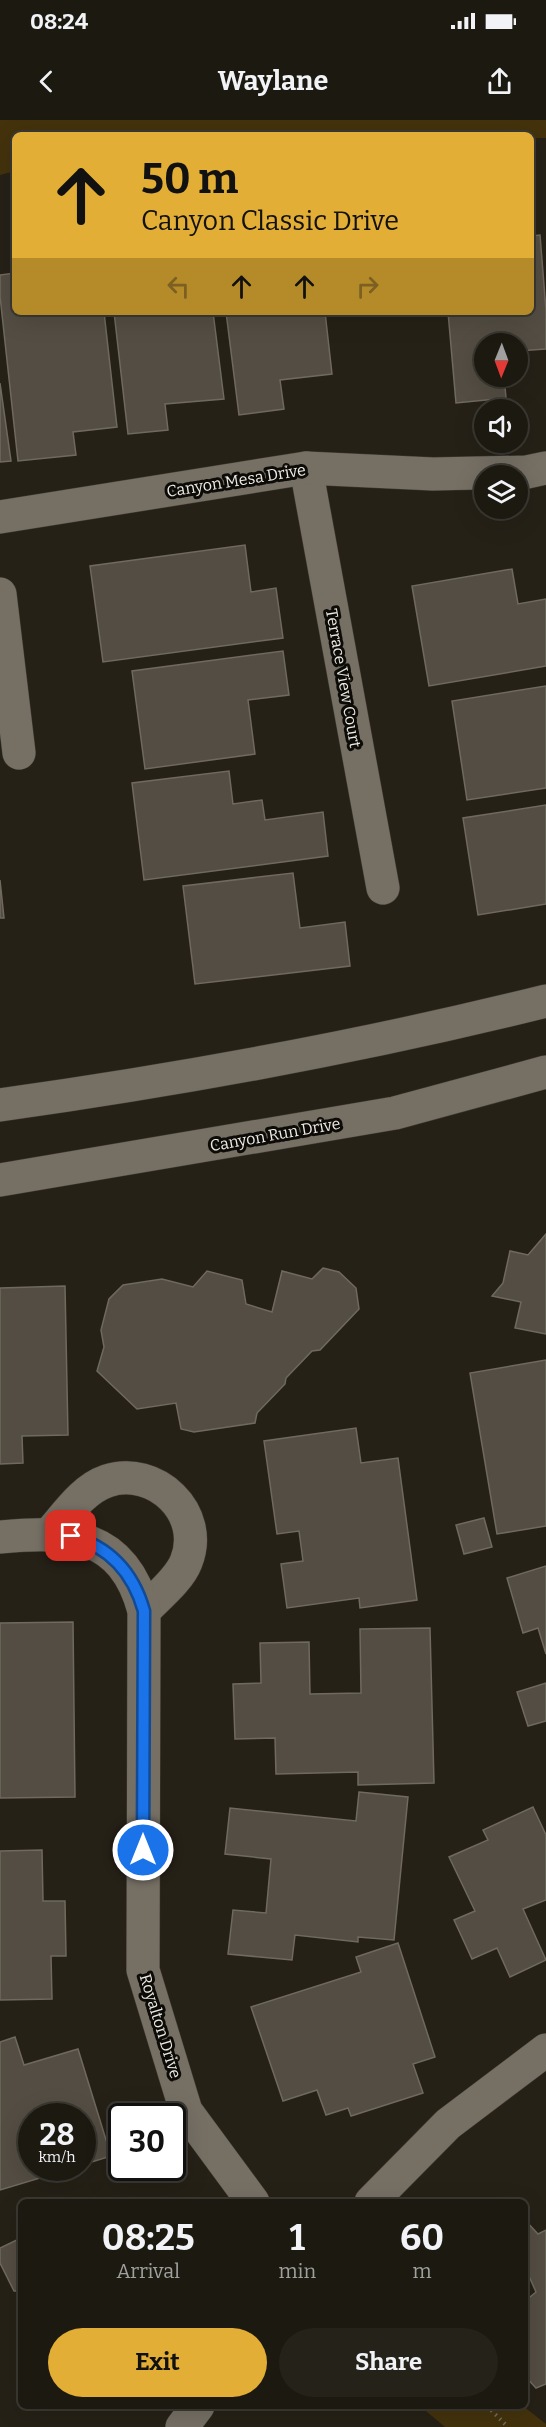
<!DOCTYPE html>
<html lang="en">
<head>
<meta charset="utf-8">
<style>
	:root { --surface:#1c1911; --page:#25221a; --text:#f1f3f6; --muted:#a0a09f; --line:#3a3831; --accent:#e3ae35 }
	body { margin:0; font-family:Bitter,serif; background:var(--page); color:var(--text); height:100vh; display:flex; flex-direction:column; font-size:22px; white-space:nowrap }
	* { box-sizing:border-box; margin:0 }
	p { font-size:20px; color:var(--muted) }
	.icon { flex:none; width:33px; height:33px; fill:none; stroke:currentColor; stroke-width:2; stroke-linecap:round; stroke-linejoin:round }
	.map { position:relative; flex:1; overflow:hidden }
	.panel { position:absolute; left:18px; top:2079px; width:510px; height:210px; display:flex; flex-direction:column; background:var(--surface); border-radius:9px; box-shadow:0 6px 24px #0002,0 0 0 2px var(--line) }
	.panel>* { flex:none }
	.guide { position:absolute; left:12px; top:12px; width:522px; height:183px; border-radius:9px; box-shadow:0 6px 24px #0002,0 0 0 2px var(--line); background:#e3ae35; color:#111; overflow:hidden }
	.needle { width:39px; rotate:181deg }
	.fabs { position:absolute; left:474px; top:213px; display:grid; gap:12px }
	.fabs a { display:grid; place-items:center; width:54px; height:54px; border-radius:50%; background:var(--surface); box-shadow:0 6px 24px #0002,0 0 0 2px var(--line); font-size:30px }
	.speed { position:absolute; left:18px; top:1983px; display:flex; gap:12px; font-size:30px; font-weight:700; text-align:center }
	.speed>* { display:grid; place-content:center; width:78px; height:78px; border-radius:50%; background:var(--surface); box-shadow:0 6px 24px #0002,0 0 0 2px var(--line); line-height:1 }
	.speed small { font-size:15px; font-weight:400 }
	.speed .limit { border:3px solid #111; border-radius:9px; background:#fff; color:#111 }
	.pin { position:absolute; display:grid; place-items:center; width:51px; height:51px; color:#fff; margin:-26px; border-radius:12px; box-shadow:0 3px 9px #0006 }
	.me { position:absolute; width:66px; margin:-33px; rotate:0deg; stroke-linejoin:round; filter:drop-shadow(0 0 4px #0008) }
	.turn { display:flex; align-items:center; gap:21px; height:126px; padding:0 30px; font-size:27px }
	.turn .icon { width:78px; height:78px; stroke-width:2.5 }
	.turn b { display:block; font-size:42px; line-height:51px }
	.lanes { display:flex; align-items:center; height:57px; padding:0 30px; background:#0003; justify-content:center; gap:30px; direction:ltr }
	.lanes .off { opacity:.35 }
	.eta { display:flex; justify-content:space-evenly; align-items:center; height:102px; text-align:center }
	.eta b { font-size:36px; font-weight:700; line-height:42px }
	.action { display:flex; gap:12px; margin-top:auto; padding:12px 30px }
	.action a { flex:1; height:69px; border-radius:36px; background:var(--accent); color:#111; font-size:24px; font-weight:700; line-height:69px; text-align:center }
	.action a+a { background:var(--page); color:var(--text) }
	.status { display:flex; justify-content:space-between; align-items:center; height:42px; padding:0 30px; background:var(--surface); direction:ltr }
	.status svg { height:16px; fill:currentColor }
	header { display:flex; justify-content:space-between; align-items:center; height:78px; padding:0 30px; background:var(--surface); font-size:27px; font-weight:700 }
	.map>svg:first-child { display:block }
	.green { fill:#43320c }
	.building { fill:#534d43; stroke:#6f695e; stroke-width:1.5 }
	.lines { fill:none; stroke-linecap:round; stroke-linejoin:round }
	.minor-casing { stroke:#403c34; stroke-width:34 }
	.tertiary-casing { stroke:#403c34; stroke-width:34 }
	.path { stroke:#716d64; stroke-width:4; stroke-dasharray:1.5 4.5; stroke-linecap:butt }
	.minor { stroke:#756f64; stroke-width:33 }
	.tertiary { stroke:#756f64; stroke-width:33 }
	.route-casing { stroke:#114b97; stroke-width:15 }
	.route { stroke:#1a73e8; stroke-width:10 }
	.labels { text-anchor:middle; stroke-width:6; stroke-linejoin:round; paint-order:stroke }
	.street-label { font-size:16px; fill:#eeebe4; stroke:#0d0b07 }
</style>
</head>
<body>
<div class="status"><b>08:24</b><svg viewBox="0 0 49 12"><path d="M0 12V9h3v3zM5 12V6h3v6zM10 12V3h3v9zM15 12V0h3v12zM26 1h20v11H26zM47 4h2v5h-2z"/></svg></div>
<header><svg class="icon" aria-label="back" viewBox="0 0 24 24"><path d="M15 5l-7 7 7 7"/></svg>Waylane<svg class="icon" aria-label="share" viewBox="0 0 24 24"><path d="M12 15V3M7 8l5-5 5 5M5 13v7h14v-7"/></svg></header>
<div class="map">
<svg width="546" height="2307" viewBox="0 0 546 2307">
	<rect width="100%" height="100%" fill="#262117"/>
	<!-- green -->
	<g class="green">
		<path d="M0,0H546V18H531V15L159,12L147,15H15V51L0,55Z"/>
		<path d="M420,2286H523L546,2304V2307H445Z"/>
	</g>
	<!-- building -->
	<g class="building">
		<path d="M540,115L546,190V229L518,231V224H484V256H504L506,278L456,283L448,192H531V116Z"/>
		<path d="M15,153V192H104L117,307L73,312L76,335L18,341L0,176V155Z"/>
		<path d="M114,192H213L224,279L165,284L168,310L128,314Z"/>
		<path d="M226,192H325L332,254L280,260L284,289L239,295Z"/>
		<path d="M0,263L11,341L0,342Z"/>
		<path d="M245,425L251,472L276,468L283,518L103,542L90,446Z"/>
		<path d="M512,449L518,484L546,479V546L429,566L412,466Z"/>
		<path d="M283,531L289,575L248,580L255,634L145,649L132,551Z"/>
		<path d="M546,566V668L467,680L452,581Z"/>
		<path d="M229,651L233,684L262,680L265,700L323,692L328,736L144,760L132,663Z"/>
		<path d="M546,685V784L478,795L463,698Z"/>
		<path d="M293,753L300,808L345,802L350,846L195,864L183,766Z"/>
		<path d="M0,760L4,798H0Z"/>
		<path d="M546,1114V1214L515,1208L521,1182L492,1176L503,1163L510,1131L528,1135Z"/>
		<path d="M323,1148L339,1152L356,1168L359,1189L320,1230L312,1231L286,1258L285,1264L257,1293L255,1303L194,1312L181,1309L176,1283L137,1289L97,1251L104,1227L101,1210L109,1179L123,1165L162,1159L193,1167L207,1151L242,1160L246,1184L272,1192L282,1151L312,1159Z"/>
		<path d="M65,1166L68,1315L22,1316L23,1343L0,1344V1168Z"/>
		<path d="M546,1240V1406L497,1414L470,1253Z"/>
		<path d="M356,1308L361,1343L398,1338L417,1480L360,1488L359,1478L287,1488L281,1444L303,1441L299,1411L277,1414L264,1321Z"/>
		<path d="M484,1398L492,1427L464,1434L456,1405Z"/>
		<path d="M546,1446V1534L538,1508L523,1513L507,1458Z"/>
		<path d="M73,1502L75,1677L0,1678V1503Z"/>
		<path d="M430,1508L434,1663L358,1665V1652L276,1654L275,1618L235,1619L233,1564L261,1563L260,1523L309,1522L310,1574L361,1573L360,1509Z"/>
		<path d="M546,1563V1601L528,1606L517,1572Z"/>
		<path d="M359,1672L408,1677L394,1820L358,1817V1822L295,1815L292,1840L228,1834L233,1790L266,1793L271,1739L225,1734L230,1688L356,1701Z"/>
		<path d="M533,1687L546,1715V1780L523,1789L546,1840L510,1857L497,1828L472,1839L454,1800L475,1791L449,1737L488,1720L483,1710Z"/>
		<path d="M42,1730L43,1781H65L66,1836H51L52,1879L0,1880V1731Z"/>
		<path d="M398,1823L435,1937L413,1944L423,1973L351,1996L348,1988L326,1995L317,1970L283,1981L251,1887L361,1852L356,1837Z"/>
		<path d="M15,1917L24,1945L78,1929L111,2036L82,2045V1996H32V2048H73L0,2070V1922Z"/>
		<path d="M525,2100L538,2114L546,2110V2264L536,2268L525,2256V2181L536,2172L525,2147Z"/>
		<path d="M21,2118V2171H14L0,2143V2128Z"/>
	</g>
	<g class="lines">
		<defs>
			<g id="minor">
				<path d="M306,348L383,768"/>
				<path d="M0,397L306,348L433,354L527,352L546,348"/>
				<path d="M0,474L19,633"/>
				<path d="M50,1413C66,1395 83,1369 107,1361C155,1345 206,1393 186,1442C179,1460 157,1477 144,1491"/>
				<path d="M0,1417C68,1411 123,1412 144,1491L143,1850L186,1991L253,2082"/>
				<path d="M371,2082L448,2004L546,1930"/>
				<path d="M182,2307L198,2286"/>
			</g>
			<g id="tertiary">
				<path d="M0,985C184,959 366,926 546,881"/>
				<path d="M0,1060L395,993L546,952"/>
			</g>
		</defs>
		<!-- minor casing -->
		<use href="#minor" class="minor-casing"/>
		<!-- tertiary casing -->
		<use href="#tertiary" class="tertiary-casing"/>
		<!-- path -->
		<path class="path" d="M487,2286L508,2307"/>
		<!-- minor -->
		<use href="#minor" class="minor"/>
		<!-- tertiary -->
		<use href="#tertiary" class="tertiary"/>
	</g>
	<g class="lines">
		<defs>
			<path id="route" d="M71,1416C110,1427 133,1452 144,1491L143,1730"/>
		</defs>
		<!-- route casing -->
		<use href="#route" class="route-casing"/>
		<!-- route -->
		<use href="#route" class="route"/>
	</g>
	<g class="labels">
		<!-- street labels -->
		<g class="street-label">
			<text transform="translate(236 360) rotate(-9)" y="6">Canyon Mesa Drive</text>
			<text transform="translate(344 558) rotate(80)" y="6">Terrace View Court</text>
			<text transform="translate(275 1014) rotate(-10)" y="6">Canyon Run Drive</text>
			<text transform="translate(161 1906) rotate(73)" y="6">Royalton Drive</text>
		</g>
	</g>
</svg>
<div class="fabs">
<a><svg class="needle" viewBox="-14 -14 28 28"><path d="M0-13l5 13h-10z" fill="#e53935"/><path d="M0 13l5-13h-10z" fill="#a0a09f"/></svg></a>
<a><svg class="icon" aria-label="sound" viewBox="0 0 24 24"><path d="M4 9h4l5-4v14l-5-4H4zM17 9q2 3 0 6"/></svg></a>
<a><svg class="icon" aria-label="layers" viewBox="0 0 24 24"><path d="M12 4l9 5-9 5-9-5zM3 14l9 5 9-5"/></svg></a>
</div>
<div class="speed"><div>28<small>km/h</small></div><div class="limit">30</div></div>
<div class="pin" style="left:71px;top:1416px;background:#d93025"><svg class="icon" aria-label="arrive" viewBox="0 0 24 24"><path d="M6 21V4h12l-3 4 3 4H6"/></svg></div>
<svg class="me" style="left:143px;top:1730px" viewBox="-20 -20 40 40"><circle r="17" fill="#1a73e8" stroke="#fff" stroke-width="3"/><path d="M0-11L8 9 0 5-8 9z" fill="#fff"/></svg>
<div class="guide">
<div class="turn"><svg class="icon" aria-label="ahead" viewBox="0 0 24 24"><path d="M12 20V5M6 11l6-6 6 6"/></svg><div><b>50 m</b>Canyon Classic Drive</div></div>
<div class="lanes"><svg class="icon off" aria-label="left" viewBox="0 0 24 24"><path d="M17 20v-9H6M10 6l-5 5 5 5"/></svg><svg class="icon" aria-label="ahead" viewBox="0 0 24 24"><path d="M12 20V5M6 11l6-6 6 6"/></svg><svg class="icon" aria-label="ahead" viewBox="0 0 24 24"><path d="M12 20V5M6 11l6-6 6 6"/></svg><svg class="icon off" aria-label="right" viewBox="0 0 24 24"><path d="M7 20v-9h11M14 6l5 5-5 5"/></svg></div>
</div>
<section class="panel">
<div class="eta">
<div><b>08:25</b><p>Arrival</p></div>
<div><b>1</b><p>min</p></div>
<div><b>60</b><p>m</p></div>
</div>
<div class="action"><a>Exit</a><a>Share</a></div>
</section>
</div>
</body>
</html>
